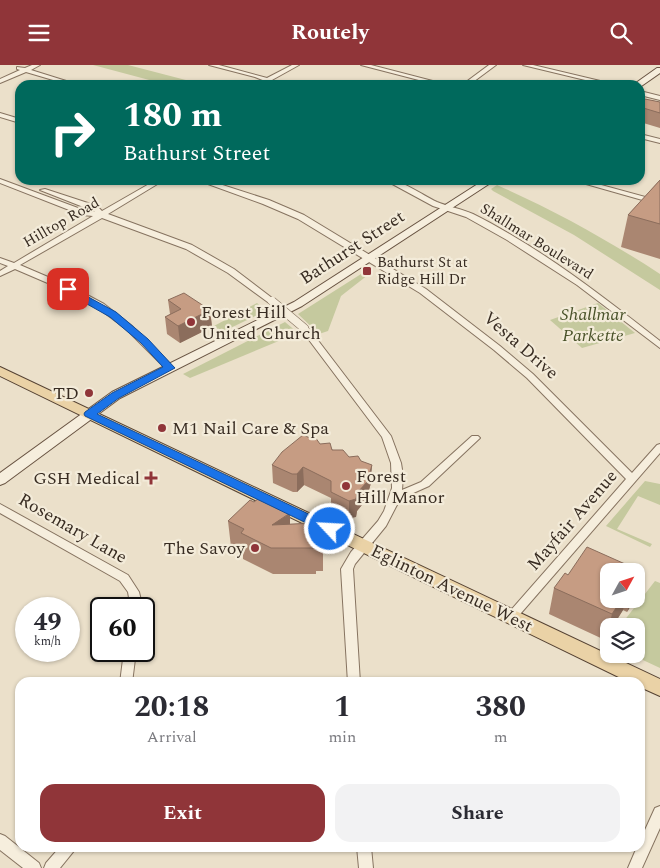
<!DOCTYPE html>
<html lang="en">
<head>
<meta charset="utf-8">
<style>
	:root { --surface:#fff; --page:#f2f2f3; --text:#2b2b33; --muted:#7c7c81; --accent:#903539 }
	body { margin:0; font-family:Spectral,serif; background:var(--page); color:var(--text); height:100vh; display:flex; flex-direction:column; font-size:19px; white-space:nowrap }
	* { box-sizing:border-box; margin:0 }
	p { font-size:16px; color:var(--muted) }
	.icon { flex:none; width:28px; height:28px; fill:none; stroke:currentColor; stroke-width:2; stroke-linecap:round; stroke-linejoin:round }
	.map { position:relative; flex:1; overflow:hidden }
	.panel { position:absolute; left:15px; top:612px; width:630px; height:175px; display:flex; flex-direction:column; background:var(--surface); border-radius:15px; box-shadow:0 1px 4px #0004 }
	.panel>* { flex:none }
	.banner { position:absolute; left:15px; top:15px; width:630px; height:105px; border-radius:15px; box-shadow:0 1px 4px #0004; background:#00695c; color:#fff; overflow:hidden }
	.needle { width:32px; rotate:50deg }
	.tools { position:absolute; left:600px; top:498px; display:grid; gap:10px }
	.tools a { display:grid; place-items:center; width:45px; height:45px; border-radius:10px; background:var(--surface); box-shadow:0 1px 4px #0004; font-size:25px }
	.speed { position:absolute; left:15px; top:532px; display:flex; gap:10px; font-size:25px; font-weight:700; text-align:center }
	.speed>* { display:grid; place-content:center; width:65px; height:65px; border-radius:50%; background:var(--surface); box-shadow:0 1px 4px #0004; line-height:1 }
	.speed small { font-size:12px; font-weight:400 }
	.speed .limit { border:2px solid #111; border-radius:8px; background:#fff; color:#111 }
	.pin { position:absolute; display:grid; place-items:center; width:42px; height:42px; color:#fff; margin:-21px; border-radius:10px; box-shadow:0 2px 8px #0006 }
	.me { position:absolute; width:55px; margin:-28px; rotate:295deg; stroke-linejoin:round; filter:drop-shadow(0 0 4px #0008) }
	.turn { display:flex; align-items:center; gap:18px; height:105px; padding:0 25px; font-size:22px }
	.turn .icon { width:65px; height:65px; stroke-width:2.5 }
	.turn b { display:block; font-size:35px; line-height:42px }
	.eta { display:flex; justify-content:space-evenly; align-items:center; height:85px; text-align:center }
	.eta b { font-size:30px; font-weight:700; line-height:35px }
	.action { display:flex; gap:10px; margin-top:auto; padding:10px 25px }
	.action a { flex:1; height:58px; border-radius:15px; background:var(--accent); color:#fff; font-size:20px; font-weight:700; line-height:58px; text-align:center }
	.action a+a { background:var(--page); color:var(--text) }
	header { display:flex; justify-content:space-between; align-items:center; height:65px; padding:0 25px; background:var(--accent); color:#fff; font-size:22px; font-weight:700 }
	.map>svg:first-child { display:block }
	.green { fill:#c5c99e }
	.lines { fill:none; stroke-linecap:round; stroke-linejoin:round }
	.minor-casing { stroke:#867360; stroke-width:2 }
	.secondary-casing { stroke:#695443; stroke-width:2 }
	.primary-casing { stroke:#554233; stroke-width:2 }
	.minor { fill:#f6eedd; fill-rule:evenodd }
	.secondary { fill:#f6eedd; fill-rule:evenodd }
	.primary { fill:#ead2a6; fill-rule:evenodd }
	.minor-bridge-casing { stroke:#867360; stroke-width:9; stroke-linecap:butt }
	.minor-bridge { stroke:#f6eedd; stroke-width:8 }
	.wall { fill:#aa8671 }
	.shaded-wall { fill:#8b6d5c }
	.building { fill:#c69c83; stroke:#8b6d5c }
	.route { fill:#1a73e8; stroke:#114b97 }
	.poi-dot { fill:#903539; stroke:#f3ebd9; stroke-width:2 }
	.labels { text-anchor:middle; stroke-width:4.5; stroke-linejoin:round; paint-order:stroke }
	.far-street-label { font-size:15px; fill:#382c22; stroke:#f3ebd9 }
	.far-poi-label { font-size:15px; fill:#382c22; stroke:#f3ebd9; text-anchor:start }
	.street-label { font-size:18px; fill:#382c22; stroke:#f3ebd9 }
	.poi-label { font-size:18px; fill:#382c22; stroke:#f3ebd9; text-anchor:start }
	.park-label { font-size:18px; font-style:italic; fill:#4a532a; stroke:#f3ebd9 }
</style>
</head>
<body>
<header><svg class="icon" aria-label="menu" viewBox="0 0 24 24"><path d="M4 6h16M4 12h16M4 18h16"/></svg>Routely<svg class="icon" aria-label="search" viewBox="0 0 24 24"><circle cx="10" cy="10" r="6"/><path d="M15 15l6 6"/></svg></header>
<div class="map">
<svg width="660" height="803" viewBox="0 0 660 803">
	<rect width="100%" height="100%" fill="#ebe0ca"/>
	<!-- green -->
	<g class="green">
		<path d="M93,0H128L205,20H168Z"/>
		<path d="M497,120C554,145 608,175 660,209V225L574,170L493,126L491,124Z"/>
		<path d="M369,204L373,206L341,231L328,266L319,269L298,249Z"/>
		<path d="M257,238L266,246L222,267L214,261Z"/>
		<path d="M598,238L635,268L582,283L550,255Z"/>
		<path d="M285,257L298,268L190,313L183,309Z"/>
		<path d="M645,416L660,419V440L638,431L617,464L652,479L650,482L606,461Z"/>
		<path d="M655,516L660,518V603L630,589H636V561H620Z"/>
	</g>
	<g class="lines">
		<defs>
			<g id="minor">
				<path d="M32,0H40L31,5L79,20H70L26,7L0,18V14L20,5L17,4V2L25,3Z"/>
				<path d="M209,0H219L267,13L292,0H299L272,15L283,20H275L255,12Z"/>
				<path d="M361,0H371L448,20H438Z"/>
				<path d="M489,0H496L469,20H462Z"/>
				<path d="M523,0H533L617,20H606Z"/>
				<path d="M640,26L660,31V35L640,30Z"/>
				<path d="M0,48L20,54V58L0,52Z"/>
				<path d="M640,69L660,74V78L640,73Z"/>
				<path d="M0,114L86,146L95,147L91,145L40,125L45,124L97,141L102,146L156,115H164L108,149L192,180L234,204L276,236L275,238H269L228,208L186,184L102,153L20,200L76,224L104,239L132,261L174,303L173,305H167L126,264L98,243L71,228L15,204L0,211V206L8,201L0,198V193L14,198L93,151L82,150L0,118Z"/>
				<path d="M197,115H207L269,135L304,150L426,224L500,281L533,309L632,408L657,380L660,379V388L515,555L511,557L507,555L505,552L626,414L527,313L494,285L420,228L298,154L263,139Z"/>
				<path d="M385,115C403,115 420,129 437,137C449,142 462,144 473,149C541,183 601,230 660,276V283L577,220L507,175L466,152L433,141Z"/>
				<path d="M572,115H583L660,136V140Z"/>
				<path d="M304,260L307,261L391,371L401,398L403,411L402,425L421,417L472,371H478L480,373L429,421L400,434L386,461L355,499L353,504L360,618H348L341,504L351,487L378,456L384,446L392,423L391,398L382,372L300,263Z"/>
				<path d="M0,439L128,510L139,527L143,544H131L128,527L120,516L0,448Z"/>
				<path d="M124,586H136L132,618H120Z"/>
				<path d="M660,741V763L642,803H628L637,782H640V776L655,743Z"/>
				<path d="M0,769L5,771L39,798L41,803H23L0,785Z"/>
				<path d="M60,782H77L60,803H44L46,798Z"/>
				<path d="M357,782H371L373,803H359Z"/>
			</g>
			<g id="secondary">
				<path d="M657,3H660V8L640,22V20H633Z"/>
				<path d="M484,115H495L302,241L120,333L5,418L0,420V408L112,327L294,237Z"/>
			</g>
			<path id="primary" d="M0,302L660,614V631L640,622V618H631L0,311Z"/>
		</defs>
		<!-- minor casing -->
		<use href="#minor" class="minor-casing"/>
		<!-- secondary casing -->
		<use href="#secondary" class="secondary-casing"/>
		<!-- primary casing -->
		<use href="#primary" class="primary-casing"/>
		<!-- minor -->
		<use href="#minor" class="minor"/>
		<!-- secondary -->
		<use href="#secondary" class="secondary"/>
		<!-- primary -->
		<use href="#primary" class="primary"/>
		<defs>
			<path id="minor-bridge" d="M272,236L304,263"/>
		</defs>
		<!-- minor-bridge casing -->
		<use href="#minor-bridge" class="minor-bridge-casing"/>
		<!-- minor-bridge -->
		<use href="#minor-bridge" class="minor-bridge"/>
	</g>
	<!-- wall -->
	<g class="wall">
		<path d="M640,33L660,37V63L640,57Z"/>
		<path d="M660,115V194L621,182L628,150Z"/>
		<path d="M168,235L210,245L212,262L180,278L167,269L165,252L170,249Z"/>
		<path d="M320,379L349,392L371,418L366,435L357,446L356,452L349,453L331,445V433L304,420L297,427H293L273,418L272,400Z"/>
		<path d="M254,437H279V443L290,459L316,458V462L323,480V506H316V509H273L243,494V489L231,482L228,456Z"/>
		<path d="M636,506L609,534H635L627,547L623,545L613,561H609V569L605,575L549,549L554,523Z"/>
	</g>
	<!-- shaded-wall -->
	<g class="shaded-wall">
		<path d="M210,245L212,262L180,278L178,261Z"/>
		<path d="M372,400L371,418L366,435L357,446L356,452L349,453V436L357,428Z"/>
		<path d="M303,402L304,420L297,427V409Z"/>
		<path d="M279,437L280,455L290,448V474L272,460L275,441Z"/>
		<path d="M643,507L636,529V518Z"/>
		<path d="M622,534H626L623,545L613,561H609L612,549Z"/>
		<path d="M631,534H635L627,547Z"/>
		<path d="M609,562V569L605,575Z"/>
	</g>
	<!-- building -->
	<g class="building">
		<path d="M640,33L660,37V48L640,42Z"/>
		<path d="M660,115V159L628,150Z"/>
		<path d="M184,228L210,245L178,261L165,252L181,244L168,235Z"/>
		<path d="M303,370L310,373L315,372L320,379L330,378L332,385H343L349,392L358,391L361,396L372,400L367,417L357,428L356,434L349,436L331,427V416L303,402L297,409H292L272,400L282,387Z"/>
		<path d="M263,430L279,437L275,441L290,448L272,460L316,458L315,463L321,462L323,480H315V483H271L241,468L244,464L228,456L250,435L254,437Z"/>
		<path d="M587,482L643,507L636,518V506H609V534H622L612,549L554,523L565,508L568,510Z"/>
	</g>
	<!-- route -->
	<path class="route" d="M68,221L116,247L148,274L175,303L119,333L97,349L334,461L336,464L334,467H325L85,351L84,349L85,347L112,328L163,302L141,278L110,252L64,226L63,224Z"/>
	<!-- markers -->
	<g class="poi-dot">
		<rect x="362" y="201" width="10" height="10" rx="2.5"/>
		<circle cx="191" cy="257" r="5"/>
		<circle cx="89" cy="328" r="5"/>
		<circle cx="162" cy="363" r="5"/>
		<path d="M148.5 405.5h5v5h5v5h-5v5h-5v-5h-5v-5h5z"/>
		<circle cx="346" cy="421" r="5"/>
		<circle cx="255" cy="483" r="5"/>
	</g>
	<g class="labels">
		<!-- far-street labels -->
		<g class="far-street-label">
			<text transform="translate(61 157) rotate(-30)" y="5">Hilltop Road</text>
			<text transform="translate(537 176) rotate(32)" y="5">Shallmar Boulevard</text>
		</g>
		<!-- far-poi labels -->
		<g class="far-poi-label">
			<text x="377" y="202">Bathurst St at<tspan x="377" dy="17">Ridge Hill Dr</tspan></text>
		</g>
		<!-- street labels -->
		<g class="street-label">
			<text transform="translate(352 182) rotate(-33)" y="6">Bathurst Street</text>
			<text transform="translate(521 280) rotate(41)" y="6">Vesta Drive</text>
			<text transform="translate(572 455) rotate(-49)" y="6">Mayfair Avenue</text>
			<text transform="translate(73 463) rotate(30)" y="6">Rosemary Lane</text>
			<text transform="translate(452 523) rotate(26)" y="6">Eglinton Avenue West</text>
		</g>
		<!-- poi labels -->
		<g class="poi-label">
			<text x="201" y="253">Forest Hill<tspan x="201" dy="21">United Church</tspan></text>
			<text x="79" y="334" text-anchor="end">TD</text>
			<text x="172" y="369">M1 Nail Care &amp; Spa</text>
			<text x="356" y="417">Forest<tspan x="356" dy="21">Hill Manor</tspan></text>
			<text x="140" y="419" text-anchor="end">GSH Medical</text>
			<text x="245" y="489" text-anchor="end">The Savoy</text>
		</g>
		<!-- park labels -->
		<g class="park-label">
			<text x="593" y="255">Shallmar<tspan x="593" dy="21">Parkette</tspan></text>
		</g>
	</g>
</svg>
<div class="tools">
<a><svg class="needle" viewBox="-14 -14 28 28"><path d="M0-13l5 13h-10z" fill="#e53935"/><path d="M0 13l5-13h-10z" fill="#7c7c81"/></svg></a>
<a><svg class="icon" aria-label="layers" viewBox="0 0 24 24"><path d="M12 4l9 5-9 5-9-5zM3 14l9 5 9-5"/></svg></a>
</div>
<div class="speed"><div>49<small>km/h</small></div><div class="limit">60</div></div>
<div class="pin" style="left:68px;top:224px;background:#d93025"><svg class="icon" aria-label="arrive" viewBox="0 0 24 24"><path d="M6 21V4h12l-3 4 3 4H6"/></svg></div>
<svg class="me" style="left:330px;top:464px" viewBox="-20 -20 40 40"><circle r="17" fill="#1a73e8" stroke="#fff" stroke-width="3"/><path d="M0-11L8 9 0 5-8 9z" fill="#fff"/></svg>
<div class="banner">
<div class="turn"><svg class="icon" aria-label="right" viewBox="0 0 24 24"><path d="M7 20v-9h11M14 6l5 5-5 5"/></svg><div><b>180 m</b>Bathurst Street</div></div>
</div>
<section class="panel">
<div class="eta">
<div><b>20:18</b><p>Arrival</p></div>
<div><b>1</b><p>min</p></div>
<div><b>380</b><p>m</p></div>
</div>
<div class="action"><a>Exit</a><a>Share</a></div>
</section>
</div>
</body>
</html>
